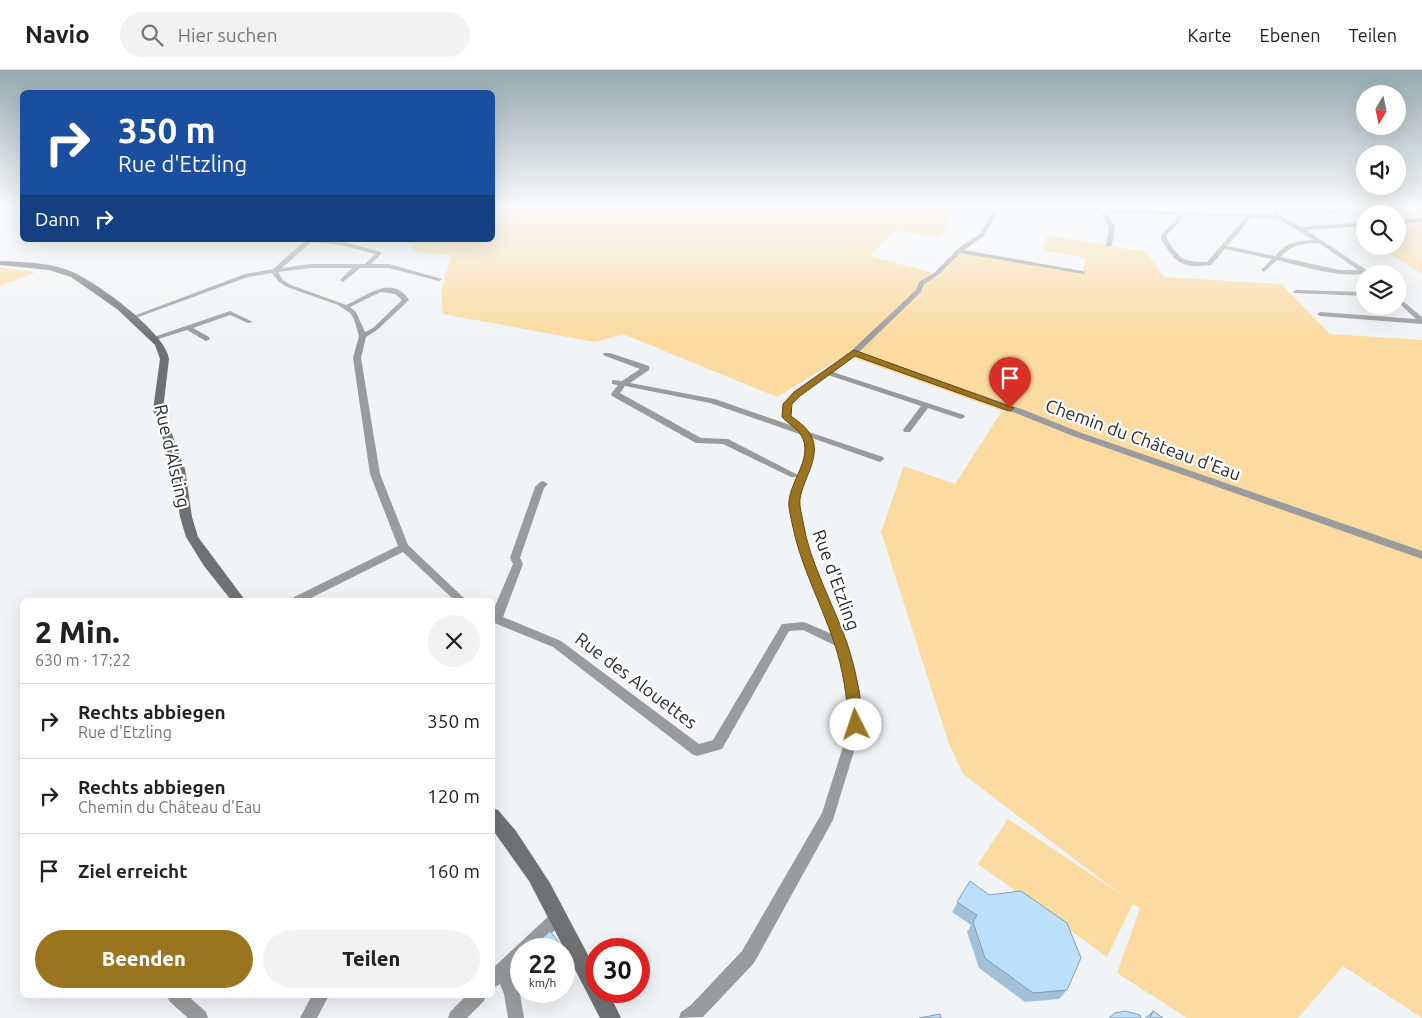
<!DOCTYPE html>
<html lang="de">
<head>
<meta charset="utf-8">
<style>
	:root { --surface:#fff; --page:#f2f2f2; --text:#222; --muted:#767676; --line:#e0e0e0; --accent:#9b7420 }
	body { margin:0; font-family:Ubuntu,sans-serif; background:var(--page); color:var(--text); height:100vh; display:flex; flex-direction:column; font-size:19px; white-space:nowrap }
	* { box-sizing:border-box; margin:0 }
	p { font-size:16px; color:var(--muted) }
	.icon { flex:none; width:28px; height:28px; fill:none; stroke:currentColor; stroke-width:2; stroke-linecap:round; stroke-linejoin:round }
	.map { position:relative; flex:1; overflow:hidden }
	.drawer { position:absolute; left:20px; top:528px; width:475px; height:400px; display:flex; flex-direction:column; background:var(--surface); border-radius:8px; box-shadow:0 5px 20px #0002 }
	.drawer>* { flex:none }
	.top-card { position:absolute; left:20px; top:20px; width:475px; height:152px; border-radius:8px; box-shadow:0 5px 20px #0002; background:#1a4fa0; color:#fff; overflow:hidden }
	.needle { width:32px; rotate:189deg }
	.tools { position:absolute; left:1356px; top:15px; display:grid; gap:10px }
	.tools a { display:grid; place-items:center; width:50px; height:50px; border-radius:50%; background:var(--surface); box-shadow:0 5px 20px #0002; font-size:25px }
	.speed { position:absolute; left:510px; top:868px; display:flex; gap:10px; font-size:25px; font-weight:700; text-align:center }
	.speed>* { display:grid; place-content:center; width:65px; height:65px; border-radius:50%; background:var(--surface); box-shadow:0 5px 20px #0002; line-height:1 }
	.speed small { font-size:12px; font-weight:400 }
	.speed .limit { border:8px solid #d22; background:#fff; color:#111 }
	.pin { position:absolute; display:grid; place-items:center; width:42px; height:42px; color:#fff; margin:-51px -21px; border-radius:50% 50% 50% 0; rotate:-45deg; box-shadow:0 0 5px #0007 }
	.pin .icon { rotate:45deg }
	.me { position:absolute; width:55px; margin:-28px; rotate:356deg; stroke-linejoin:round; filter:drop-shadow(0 0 4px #0008) }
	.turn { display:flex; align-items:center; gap:18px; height:105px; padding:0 15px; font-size:22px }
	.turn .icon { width:65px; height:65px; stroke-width:2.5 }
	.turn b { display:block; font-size:35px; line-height:42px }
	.then { display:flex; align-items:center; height:48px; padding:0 15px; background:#0003; gap:10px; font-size:19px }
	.round { display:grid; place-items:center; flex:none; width:52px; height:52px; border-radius:26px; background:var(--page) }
	.overview { display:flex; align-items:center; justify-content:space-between; height:85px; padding:0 15px }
	h1 { font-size:30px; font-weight:800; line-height:38px }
	.cta { display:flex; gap:10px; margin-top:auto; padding:10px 15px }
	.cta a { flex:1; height:58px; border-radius:30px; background:var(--accent); color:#fff; font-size:20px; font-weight:800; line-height:58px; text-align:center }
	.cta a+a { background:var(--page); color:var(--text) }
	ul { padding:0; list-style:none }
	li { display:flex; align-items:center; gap:15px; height:75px; padding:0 15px; border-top:1px solid var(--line) }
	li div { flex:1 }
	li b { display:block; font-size:19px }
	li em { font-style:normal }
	header { display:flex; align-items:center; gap:30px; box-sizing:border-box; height:70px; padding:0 25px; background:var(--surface); border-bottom:1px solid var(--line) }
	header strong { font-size:24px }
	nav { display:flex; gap:28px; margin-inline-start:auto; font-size:18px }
	.search { width:350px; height:45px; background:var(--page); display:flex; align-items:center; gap:12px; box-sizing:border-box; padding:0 18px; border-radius:28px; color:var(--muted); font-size:19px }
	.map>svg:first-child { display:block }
	.green { fill:#fbdba0 }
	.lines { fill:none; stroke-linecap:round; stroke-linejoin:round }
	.minor { fill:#9a9b9c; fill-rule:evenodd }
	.secondary { fill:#6f7173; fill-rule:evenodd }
	.wall { fill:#a2c1d8 }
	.shaded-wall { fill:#849db0 }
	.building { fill:#bce0fb; stroke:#849db0 }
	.route { fill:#9b7420; stroke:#654b15 }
	.labels { text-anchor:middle; stroke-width:4.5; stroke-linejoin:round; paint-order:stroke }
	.street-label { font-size:18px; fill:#2a2b2c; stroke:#fff }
</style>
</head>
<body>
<header>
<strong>Navio</strong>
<div class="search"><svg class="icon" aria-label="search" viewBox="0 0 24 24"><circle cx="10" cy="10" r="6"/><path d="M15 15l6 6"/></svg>Hier suchen</div>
<nav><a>Karte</a><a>Ebenen</a><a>Teilen</a></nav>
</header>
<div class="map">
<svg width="1422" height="948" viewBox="0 0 1422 948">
	<rect width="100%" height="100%" fill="#f1f4f6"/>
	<!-- green -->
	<g class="green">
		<path d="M493,136H958L940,168L895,160L870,186L936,204L960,181L1082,203L1087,188L1043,180L1047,165L1146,182L1164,207L1281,214L1330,264L1422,270V948L1343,896L1298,948H1187L1117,903L1140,838L1133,834L1107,887L978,794L1008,749L1123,826L963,704L949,674L881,462L904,396L955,414L1002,341L846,285L777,327L623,264L595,272L443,244L441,222L451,185L416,182L407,172L401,170H492Z"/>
		<path d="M1342,136H1394L1417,144L1398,147V144H1365Z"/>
		<path d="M1422,152V204L1377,176H1398V153Z"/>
		<path d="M0,198H3L36,202L0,216Z"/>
	</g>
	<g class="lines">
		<!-- minor -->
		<g class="minor">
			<path d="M996,136H1001L984,166L964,180L1082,201L1085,203L1084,204L960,183L938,205L924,214L921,222L859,282L1024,340L1079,362L1422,481V489L1073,366L1018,344L855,286L833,302L964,345L965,347L961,349L928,338L910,362H904L903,360L921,336L828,305L800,326L792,334L791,346L809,362L883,387L884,389L880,392L877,391L812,368L813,373L812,395L806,408L799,431L808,477L847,573L860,622L862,655L833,750L754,893L703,947L679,948L681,942L691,935L742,881L822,743L850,655L848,622L836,576L803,560L789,561L722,679L697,686L692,684L553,577L492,552V543L513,494L510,488L535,417L540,412L543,411L548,414L544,418L520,488L523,494L503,547L561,571L699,674L713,670L782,554L804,552L832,564L798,477L789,431L797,407H791L723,374L696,373L612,326L611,324L618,315L612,314V310L622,311L640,299L603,285L604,283H610L649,296V300L630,313L715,329L793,356L783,347L784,334L794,322L851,281L916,220L919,212L934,203L960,177L980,164ZM625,316L710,333L802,365C807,378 805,392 798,405L728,369L701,368L620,323Z"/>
			<path d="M1199,136H1210L1226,139L1223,141Z"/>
			<path d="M1270,136H1275L1281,146L1301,157L1365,152V156L1306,160L1368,201L1369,203C1342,209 1306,197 1277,190L1264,202L1261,200L1272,189L1225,179L1211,195C1182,199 1175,193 1161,169L1162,164L1178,147L1175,145L1113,143L1108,144L1115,157L1112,175L1109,177L1106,175L1109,157L1102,146V143L1113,139L1275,145ZM1182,145L1246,147L1207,192C1183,192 1180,190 1167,169V165L1184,147ZM1251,148L1278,149L1314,170C1295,171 1288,172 1275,186L1227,176ZM1319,173L1358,200H1340L1280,187C1294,174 1300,174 1319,173Z"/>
			<path d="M1422,148V152L1398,154V150Z"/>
			<path d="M306,170L341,171L381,182V184L371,194H389L442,209L439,211L389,198H360L343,212L340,210L352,198H310L278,202L283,210L291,215L346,235C365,227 392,203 409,230L377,260L366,267L361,288L380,404L408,475L466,530H454L403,482L307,530H293L294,527L398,476L370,404L353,288L359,266L354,249L350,243L338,235L287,217L279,212L272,203L248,207L133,249L128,248L245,204L273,199ZM311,172L341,175L375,184L365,194H310L282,198ZM381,222L395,224L402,230L373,258L365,262L356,242L350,237Z"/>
			<path d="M1296,220L1365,222V226L1294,223L1293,222Z"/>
			<path d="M1398,227L1422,247V254L1320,246L1317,244L1320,242L1416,249L1398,232Z"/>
			<path d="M230,241L253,252L248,253L230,245L193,258L209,267L210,269L206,271L187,260L155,270L151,268Z"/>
			<path d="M558,839L563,842L566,847L563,852L536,879H521V893L512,902L520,924L524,948H508L504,924L500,914L492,919V899L553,842Z"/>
			<path d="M167,925H187L206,942L208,948H188L169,931Z"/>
			<path d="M312,925H329L317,948H300Z"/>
			<path d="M467,925H486L484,931L467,948H448L450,942Z"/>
		</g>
		<!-- secondary -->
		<g class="secondary">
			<path d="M0,191C22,192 44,192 65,199C90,206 167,263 169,289L163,340L185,399L192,447L198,467L245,530H231L204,496L186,467L180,447L173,399L153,340L160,289L155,275L117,239L71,207L49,200L0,195Z"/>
			<path d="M492,738L498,740L516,761L550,813L596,900V921H608L621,948H600L529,811L492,759Z"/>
		</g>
	</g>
	<!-- wall -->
	<g class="wall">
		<path d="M1308,136H1352L1349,141L1328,144Z"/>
		<path d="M970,811L1067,920L1059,929L1025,932L979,898L967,862L971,855L952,842Z"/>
		<path d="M1153,941L1163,948H1144Z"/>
	</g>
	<!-- shaded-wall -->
	<g class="shaded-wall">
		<path d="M1341,136H1352L1349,141L1328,144L1332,137Z"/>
		<path d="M561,875L562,879H556Z"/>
	</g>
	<!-- building -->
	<g class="building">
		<path d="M1329,136H1341L1332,137Z"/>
		<path d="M970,811L989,825L1021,821L1067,853L1081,888L1067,920L1033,923L985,888L973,852L977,845L957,832Z"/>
		<path d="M550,861L561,875L556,879H534L532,877L535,875Z"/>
		<path d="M1125,941L1140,945L1141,948H1109L1115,943Z"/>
		<path d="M1153,941L1163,948H1150Z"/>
		<path d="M940,944L941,948H919Z"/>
	</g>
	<!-- sky -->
	<linearGradient id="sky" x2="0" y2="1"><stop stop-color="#95a9b0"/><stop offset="0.51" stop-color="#f9fafb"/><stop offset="1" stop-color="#f9fafb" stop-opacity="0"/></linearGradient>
	<rect width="1422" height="268" fill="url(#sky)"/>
	<!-- route -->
	<path class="route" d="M854,280L1014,338L1010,341L1006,340L855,286L800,326L792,334L791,346C797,351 804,355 808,361C825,383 803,407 800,429C799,436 802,445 803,452C810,494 833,533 847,573C856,600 861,627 863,655L861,659L856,661L851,659L849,655C847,627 843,599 834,572C821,533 800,495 792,453C791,447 788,437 789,431C791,409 814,387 801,365C797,358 787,353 782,347L783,334L794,322Z"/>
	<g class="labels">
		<!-- street labels -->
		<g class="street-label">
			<text transform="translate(1143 370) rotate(20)" y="6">Chemin du Château d'Eau</text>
			<text transform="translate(172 386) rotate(77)" y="6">Rue d'Alsting</text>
			<text transform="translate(836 510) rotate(70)" y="6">Rue d'Etzling</text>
			<text transform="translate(636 611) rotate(37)" y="6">Rue des Alouettes</text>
		</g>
	</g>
</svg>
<div class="tools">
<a><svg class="needle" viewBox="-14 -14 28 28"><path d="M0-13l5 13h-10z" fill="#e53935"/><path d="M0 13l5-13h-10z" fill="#767676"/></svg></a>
<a><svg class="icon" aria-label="sound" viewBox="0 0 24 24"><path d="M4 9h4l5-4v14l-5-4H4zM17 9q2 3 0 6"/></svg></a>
<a><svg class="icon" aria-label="search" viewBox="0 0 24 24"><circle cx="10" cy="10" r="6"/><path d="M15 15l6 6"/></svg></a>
<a><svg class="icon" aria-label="layers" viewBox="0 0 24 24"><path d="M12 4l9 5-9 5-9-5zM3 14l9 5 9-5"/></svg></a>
</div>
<div class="speed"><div>22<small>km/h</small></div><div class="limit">30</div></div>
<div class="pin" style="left:1010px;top:338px;background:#d93025"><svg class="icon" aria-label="arrive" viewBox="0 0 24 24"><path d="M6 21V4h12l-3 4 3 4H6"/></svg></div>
<svg class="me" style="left:856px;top:655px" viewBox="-20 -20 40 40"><circle r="19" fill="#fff"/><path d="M0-13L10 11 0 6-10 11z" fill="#9b7420"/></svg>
<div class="top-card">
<div class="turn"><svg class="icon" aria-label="right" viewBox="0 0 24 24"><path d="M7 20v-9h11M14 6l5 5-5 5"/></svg><div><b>350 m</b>Rue d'Etzling</div></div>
<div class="then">Dann<svg class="icon" aria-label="right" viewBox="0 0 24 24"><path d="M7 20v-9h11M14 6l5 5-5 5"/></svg></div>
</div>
<section class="drawer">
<div class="overview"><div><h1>2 Min.</h1><p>630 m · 17:22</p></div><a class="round"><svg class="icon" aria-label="close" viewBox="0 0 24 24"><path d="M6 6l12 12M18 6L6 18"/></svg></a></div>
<ul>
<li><svg class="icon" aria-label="right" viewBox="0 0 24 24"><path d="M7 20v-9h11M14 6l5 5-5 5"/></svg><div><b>Rechts abbiegen</b><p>Rue d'Etzling</p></div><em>350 m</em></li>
<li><svg class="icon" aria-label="right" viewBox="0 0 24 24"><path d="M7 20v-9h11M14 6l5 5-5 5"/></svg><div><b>Rechts abbiegen</b><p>Chemin du Château d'Eau</p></div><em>120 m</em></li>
<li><svg class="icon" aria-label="arrive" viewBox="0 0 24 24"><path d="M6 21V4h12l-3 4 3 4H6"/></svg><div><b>Ziel erreicht</b></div><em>160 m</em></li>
</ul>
<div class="cta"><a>Beenden</a><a>Teilen</a></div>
</section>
</div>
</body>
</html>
